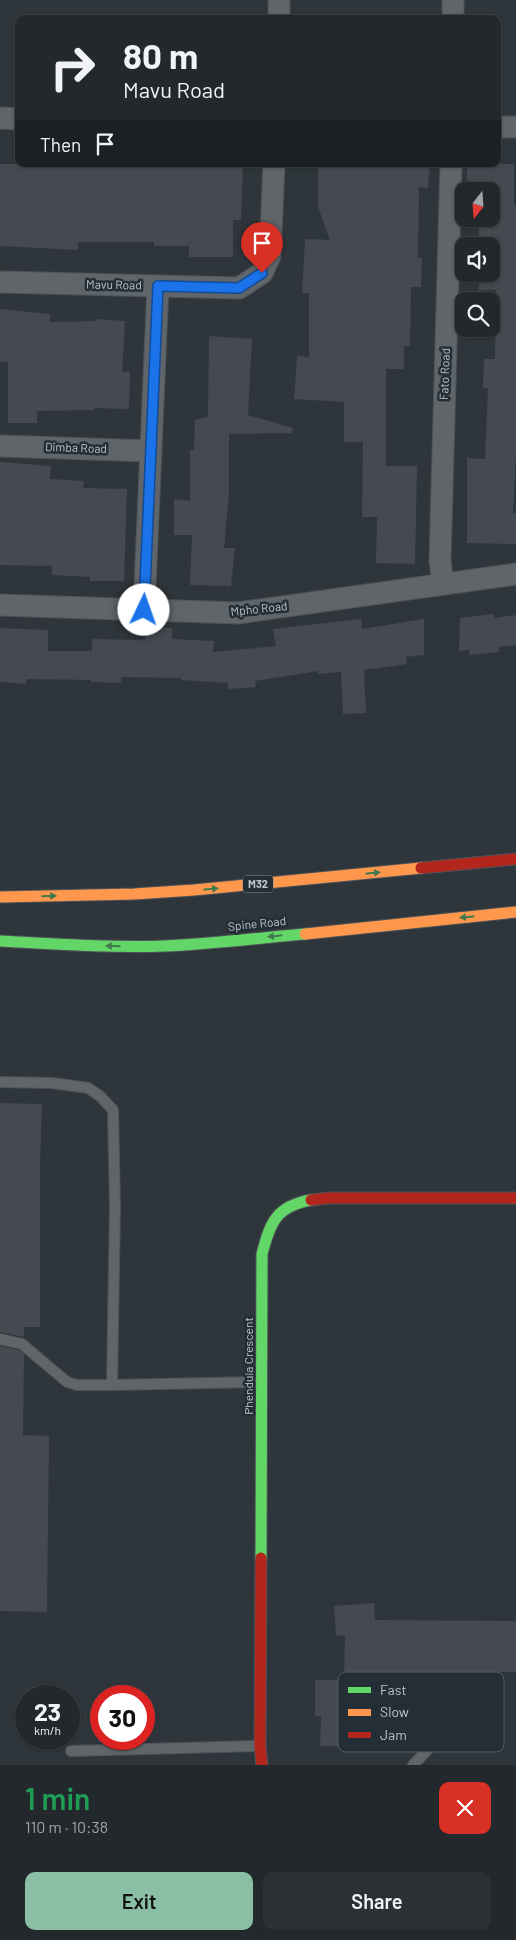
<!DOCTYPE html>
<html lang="en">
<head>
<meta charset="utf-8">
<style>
	:root { --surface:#23282c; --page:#2b3034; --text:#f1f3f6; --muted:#a3a6a9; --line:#404448; --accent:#8abfa5 }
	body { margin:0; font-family:Barlow,sans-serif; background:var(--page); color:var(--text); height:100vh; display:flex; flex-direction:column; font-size:19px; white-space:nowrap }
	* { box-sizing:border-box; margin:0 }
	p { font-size:16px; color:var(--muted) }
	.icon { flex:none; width:28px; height:28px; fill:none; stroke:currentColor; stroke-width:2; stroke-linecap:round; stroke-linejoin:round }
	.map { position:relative; height:1765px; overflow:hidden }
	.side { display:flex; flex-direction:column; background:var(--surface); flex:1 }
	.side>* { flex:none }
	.hud { position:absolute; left:15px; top:15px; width:486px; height:152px; border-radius:10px; box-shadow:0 1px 4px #0004,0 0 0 1px var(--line); background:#23282c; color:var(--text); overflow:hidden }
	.needle { width:32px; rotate:197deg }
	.buttons { position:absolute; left:455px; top:182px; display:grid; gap:10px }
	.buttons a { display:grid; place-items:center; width:45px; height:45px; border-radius:10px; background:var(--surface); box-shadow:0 1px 4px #0004,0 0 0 1px var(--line); font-size:25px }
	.speed { position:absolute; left:15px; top:1685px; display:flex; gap:10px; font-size:25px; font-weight:700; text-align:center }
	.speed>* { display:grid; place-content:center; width:65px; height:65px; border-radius:50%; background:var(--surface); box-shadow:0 1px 4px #0004,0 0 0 1px var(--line); line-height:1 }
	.speed small { font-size:12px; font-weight:400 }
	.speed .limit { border:8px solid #d22; background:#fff; color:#111 }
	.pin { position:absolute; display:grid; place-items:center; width:42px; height:42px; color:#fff; margin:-51px -21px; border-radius:50% 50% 50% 0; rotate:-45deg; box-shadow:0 0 5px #0007 }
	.pin .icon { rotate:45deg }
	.me { position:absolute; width:55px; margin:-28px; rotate:3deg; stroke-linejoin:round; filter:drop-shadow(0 0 4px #0008) }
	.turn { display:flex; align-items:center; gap:18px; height:105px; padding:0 25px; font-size:22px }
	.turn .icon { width:65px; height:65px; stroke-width:2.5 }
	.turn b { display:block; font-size:35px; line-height:42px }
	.then { display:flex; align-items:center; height:48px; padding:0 25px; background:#0003; gap:10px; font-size:19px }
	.round { display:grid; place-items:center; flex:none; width:52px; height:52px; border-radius:10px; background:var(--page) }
	.headline { display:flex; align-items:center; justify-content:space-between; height:85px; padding:0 25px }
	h1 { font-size:30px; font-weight:600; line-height:38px; color:#1e9e55 }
	.action { display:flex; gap:10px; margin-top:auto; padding:10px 25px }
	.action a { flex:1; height:58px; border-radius:10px; background:var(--accent); color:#111; font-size:20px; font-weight:600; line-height:58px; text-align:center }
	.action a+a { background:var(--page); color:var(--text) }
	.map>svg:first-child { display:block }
	.building { fill:#444a50 }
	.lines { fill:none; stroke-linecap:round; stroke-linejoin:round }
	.lane-casing { stroke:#4d5358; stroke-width:12 }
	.street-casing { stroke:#4d5358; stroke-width:23 }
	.fast-casing { stroke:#4d5358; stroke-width:13 }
	.slow-casing { stroke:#4d5358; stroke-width:13 }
	.jam-casing { stroke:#4d5358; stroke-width:13 }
	.lane { stroke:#60656a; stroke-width:10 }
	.street { stroke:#60656a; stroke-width:21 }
	.fast { stroke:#63d668; stroke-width:11 }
	.slow { stroke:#ff974d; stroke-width:11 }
	.jam { stroke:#b3261e; stroke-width:11 }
	.oneway { fill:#407a4c }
	.route-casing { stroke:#114b97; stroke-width:12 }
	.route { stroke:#1a73e8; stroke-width:9 }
	.labels { text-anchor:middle; stroke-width:5; stroke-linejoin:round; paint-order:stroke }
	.shield { fill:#232e36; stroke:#8d979e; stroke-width:1 }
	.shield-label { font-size:11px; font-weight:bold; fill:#bbc4cb }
	.street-label { font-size:12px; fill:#bbc4cb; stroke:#232e36 }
	.key { fill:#232e36; stroke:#515b63; stroke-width:1 }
	.key-label { font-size:14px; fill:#bbc4cb }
</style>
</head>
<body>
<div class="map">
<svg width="516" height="1765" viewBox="0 0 516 1765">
	<rect width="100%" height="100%" fill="#2f363b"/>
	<!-- building -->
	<g class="building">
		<path d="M0,164H243L241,220H233V257H189V246H154V242H78V250L0,246Z"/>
		<path d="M318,164H430L428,188L419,187L418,258H422L421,287H411L410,346H404V369H386V466H417L415,564L376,563L377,517H362L363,442H344V402L294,399L297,356L309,357V293H302L305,239L330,240L318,207Z"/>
		<path d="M467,164H514V205H516V454L513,513H516V544L467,543V458L485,459L488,388H483L484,359H495L496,290H479V274H491V246H479V219H491V191H467Z"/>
		<path d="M0,309L50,314V322L97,321V319L125,321L122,372H130L129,409L94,408V410L37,411V423H8V362L0,361Z"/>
		<path d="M209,336L252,339L248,415L293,428L292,433L229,434V492L224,548H235L231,586L190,585L192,535H174V499L190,501V450H194L195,420L208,417Z"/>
		<path d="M0,462L51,466L50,479L84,481L83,488L127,489L124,581H90V577L52,575V566L0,565Z"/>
		<path d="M494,614L495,618L516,615V645L498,647L499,652L470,655L469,650L459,651L460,618Z"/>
		<path d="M361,619L362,629L424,619V655L406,657L407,664L364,670L366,713L343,714L341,672L318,674V671L255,681L256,687L228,689V683L181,680V678L121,677V683L91,682V680L26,679V684L0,682V628L48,630V651H92V639L145,640L146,628H172V639L214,641L213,652L276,646L273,629Z"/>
		<path d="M0,1103L42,1104L40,1163V1327H24V1337L0,1332Z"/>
		<path d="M0,1346L19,1350L24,1354L23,1435L49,1436L47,1612L0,1611Z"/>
		<path d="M374,1603L375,1620L516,1621V1672H381L380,1747L320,1746L321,1716H315V1680H344L345,1635L336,1636L334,1606Z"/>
	</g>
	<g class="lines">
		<defs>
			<g id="lane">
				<path d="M0,1082L52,1083L88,1088L100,1096L113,1110L115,1206L112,1385L261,1382"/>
				<path d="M0,1339L22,1344L67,1382L77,1385H112"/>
				<path d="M71,1751L259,1746"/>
				<path d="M413,1765L438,1739L460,1711"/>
			</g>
			<g id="street">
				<path d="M279,19V0"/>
				<path d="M453,19V0"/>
				<path d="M0,118L19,119"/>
				<path d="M498,127H516"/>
				<path d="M0,282L239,288L262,273L270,256L274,164"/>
				<path d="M0,446L151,451"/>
				<path d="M443,584L440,561L451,164"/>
				<path d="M0,605L238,613L516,574"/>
				<path d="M144,610L158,286"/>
			</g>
			<g id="fast">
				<path d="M0,941C55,944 110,948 164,946C211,944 258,938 305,934"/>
				<path d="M261,1558L262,1254C270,1223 276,1206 311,1200"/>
			</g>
			<g id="slow">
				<path d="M0,897L134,894L194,890L421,868"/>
				<path d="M305,934L516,912"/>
			</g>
			<g id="jam">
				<path d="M421,868L516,859"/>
				<path d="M311,1200L329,1198H516"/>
				<path d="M261,1558L260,1746L262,1765"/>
			</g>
		</defs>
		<!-- lane casing -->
		<use href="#lane" class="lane-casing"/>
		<!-- street casing -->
		<use href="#street" class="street-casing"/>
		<!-- fast casing -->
		<use href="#fast" class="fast-casing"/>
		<!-- slow casing -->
		<use href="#slow" class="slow-casing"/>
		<!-- jam casing -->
		<use href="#jam" class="jam-casing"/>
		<!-- lane -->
		<use href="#lane" class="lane"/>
		<!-- street -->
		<use href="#street" class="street"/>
		<!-- fast -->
		<use href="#fast" class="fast"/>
		<!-- slow -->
		<use href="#slow" class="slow"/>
		<!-- jam -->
		<use href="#jam" class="jam"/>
	</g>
	<!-- one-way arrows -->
	<defs><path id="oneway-solid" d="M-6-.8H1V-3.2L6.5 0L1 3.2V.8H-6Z" transform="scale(1.25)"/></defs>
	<g class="oneway">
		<use href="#oneway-solid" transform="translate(373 873) rotate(-6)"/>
		<use href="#oneway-solid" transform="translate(211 889) rotate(-6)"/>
		<use href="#oneway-solid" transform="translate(49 896) rotate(-1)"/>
		<use href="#oneway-solid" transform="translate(467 917) rotate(174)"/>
		<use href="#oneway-solid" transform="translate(275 936) rotate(174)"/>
		<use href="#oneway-solid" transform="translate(113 946) rotate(-179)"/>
	</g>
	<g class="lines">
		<defs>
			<path id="route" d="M144,610L158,286L239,288L262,273"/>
		</defs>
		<!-- route casing -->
		<use href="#route" class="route-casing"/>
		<!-- route -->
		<use href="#route" class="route"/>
	</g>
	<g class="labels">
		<!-- shield labels -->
		<rect class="shield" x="243" y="875.5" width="30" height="17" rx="4"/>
		<g class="shield-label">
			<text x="258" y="888">M32</text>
		</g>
		<!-- street labels -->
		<g class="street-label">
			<text transform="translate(114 285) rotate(1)" y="4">Mavu Road</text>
			<text transform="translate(445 374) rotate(-88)" y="4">Fato Road</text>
			<text transform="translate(76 448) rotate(2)" y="4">Dimba Road</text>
			<text transform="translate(259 609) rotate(-6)" y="4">Mpho Road</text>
			<text transform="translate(257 924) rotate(-6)" y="4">Spine Road</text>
			<text transform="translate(249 1366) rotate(-90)" y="4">Phendula Crescent</text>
		</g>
	</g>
	<!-- legend -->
	<rect x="338" y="1672" width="166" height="80" rx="8" class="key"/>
	<rect x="348" y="1687" width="23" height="6" fill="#63d668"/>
	<rect x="348" y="1709" width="23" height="7" fill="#ff974d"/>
	<rect x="348" y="1732" width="23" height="6" fill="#b3261e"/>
	<g class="key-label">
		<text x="380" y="1695">Fast</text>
		<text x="380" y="1717">Slow</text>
		<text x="380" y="1740">Jam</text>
	</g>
</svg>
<div class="buttons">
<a><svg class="needle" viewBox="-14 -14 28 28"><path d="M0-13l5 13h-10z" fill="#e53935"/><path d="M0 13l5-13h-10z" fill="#a3a6a9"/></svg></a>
<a><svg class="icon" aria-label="sound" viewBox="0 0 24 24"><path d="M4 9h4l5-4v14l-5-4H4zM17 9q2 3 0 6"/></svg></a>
<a><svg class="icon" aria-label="search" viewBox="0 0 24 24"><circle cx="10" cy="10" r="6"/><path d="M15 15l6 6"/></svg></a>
</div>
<div class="speed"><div>23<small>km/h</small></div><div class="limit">30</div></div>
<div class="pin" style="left:262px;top:273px;background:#d93025"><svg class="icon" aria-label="arrive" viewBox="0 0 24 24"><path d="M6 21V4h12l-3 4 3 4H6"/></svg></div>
<svg class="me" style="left:144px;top:610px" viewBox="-20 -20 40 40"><circle r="19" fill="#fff"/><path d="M0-13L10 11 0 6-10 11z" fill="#1a73e8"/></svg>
<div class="hud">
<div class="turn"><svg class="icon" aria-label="right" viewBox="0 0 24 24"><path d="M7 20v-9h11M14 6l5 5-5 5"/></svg><div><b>80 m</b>Mavu Road</div></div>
<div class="then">Then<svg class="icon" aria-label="arrive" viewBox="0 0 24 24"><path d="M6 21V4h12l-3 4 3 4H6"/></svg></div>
</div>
</div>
<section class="side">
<div class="headline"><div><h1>1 min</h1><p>110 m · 10:38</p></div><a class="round" style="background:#d93025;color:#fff"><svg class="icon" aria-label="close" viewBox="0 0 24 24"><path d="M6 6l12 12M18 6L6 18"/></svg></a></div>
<div class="action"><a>Exit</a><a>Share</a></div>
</section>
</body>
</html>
